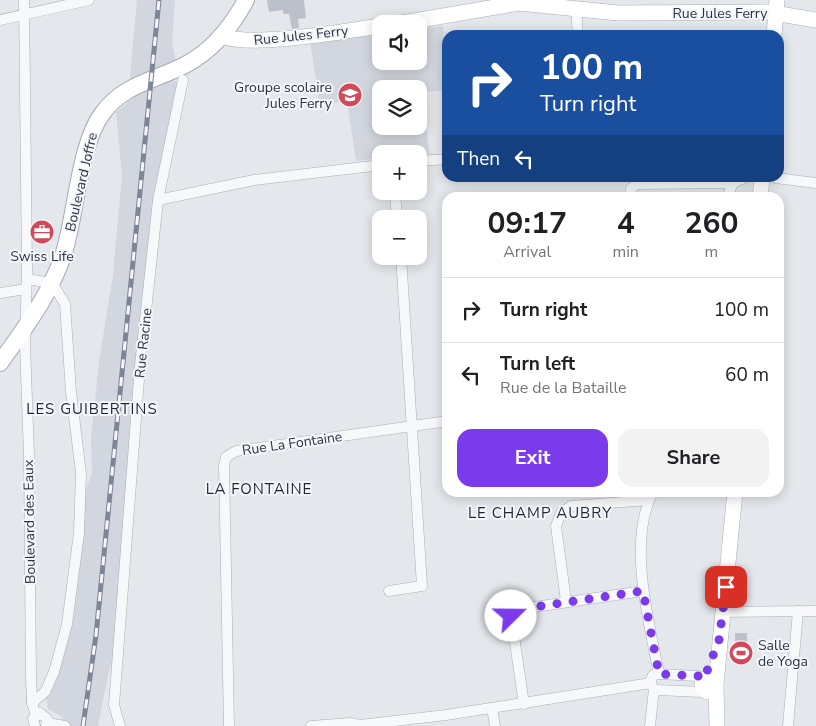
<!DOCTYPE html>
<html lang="en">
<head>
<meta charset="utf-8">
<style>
	:root { --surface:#fff; --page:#f2f2f2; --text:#202124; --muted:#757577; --line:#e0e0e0; --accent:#7c3aed }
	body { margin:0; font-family:"Nunito Sans",sans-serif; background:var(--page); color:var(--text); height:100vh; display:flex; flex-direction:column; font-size:19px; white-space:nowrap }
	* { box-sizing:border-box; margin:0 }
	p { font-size:16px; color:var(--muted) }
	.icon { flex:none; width:28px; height:28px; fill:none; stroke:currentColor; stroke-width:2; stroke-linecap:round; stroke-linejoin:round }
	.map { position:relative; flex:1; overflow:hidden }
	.side { position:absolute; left:442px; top:192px; width:342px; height:305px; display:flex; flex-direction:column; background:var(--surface); border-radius:15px; box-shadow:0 2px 12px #0003 }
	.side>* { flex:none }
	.banner { position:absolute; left:442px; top:30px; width:342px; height:152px; border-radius:15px; box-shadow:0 2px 12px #0003; background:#1a4fa0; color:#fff; overflow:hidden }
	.fabs { position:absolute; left:372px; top:15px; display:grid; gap:10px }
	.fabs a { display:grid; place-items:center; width:55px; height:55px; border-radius:10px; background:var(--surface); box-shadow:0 2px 12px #0003; font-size:25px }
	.pin { position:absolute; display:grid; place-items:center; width:42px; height:42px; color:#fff; margin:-21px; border-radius:10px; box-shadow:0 2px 8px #0006 }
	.me { position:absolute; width:55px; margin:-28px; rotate:68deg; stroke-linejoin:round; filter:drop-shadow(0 0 4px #0008) }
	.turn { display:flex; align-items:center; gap:18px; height:105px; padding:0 15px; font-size:22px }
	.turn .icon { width:65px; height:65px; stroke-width:2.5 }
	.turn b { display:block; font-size:35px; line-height:42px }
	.then { display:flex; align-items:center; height:48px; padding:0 15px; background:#0003; gap:10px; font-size:19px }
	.eta { display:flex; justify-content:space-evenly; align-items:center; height:85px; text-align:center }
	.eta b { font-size:30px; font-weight:700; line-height:35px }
	.button { display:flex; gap:10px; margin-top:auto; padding:10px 15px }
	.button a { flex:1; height:58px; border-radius:15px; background:var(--accent); color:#fff; font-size:20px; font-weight:700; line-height:58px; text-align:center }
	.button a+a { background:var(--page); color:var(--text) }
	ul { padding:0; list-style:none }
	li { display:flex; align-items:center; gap:15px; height:65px; padding:0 15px; border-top:1px solid var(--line) }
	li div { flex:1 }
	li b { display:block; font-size:19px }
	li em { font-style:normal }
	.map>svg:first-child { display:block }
	.built { fill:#d2d6de; fill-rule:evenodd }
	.building { fill:#bbc0ca }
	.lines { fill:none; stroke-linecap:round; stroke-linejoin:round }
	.street-casing { stroke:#a9aeb7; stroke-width:11 }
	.secondary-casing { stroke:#a9aeb7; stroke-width:16 }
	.primary-casing { stroke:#a3abb8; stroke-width:18 }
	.street { stroke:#f7f8fa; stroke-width:10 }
	.secondary { stroke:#fff; stroke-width:15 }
	.primary { stroke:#fff; stroke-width:16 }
	.rail-casing { stroke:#7d8696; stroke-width:5 }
	.rail { stroke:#f4f6f9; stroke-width:3; stroke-dasharray:9; stroke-linecap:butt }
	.route { stroke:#7c3aed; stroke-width:9; stroke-dasharray:0 16.2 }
	.labels { text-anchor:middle; stroke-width:4; stroke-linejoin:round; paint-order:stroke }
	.street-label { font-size:14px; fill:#2b3445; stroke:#f4f6f9 }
	.poi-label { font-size:14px; fill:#2b3445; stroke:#f4f6f9; text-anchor:end }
	.neighbourhood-label { font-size:15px; letter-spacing:1px; fill:#1d2536; stroke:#f4f6f9 }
</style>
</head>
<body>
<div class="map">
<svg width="816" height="726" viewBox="0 0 816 726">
	<rect width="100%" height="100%" fill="#e4e7ec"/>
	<!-- built -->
	<g class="built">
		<path d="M137,0H175L172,43L176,62L155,86L173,80L177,82V87L154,197L113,666H110L98,726H61L62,717L48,709L46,697L65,644L85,492L92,473L91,438L99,362L113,275L122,175L116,112L133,98L130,76Z"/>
		<path d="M443,26L447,90L424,92L429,154H381V158L356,161L347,101L330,103L329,99L319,100L310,41L381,35V61H419V29ZM381,89H419V126H381Z"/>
	</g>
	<!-- building -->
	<g class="building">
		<path d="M267,0H304L306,18L298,19L299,28L292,29L289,14H283V10L269,12Z"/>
		<path d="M735,633H747V661L735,662Z"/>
	</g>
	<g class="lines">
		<defs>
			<g id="street">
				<path d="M24,0L27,269L25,345L29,456L31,677L32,703L36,715"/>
				<path d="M576,9L578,35"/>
				<path d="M0,20L89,0"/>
				<path d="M419,161L448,159"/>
				<path d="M776,178L816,183"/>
				<path d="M395,191L397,219"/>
				<path d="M630,198L631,188L638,184L733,183"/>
				<path d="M727,198L733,183L744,178"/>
				<path d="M158,200L254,180L381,165"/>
				<path d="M27,279L52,283L65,304L71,392L81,473L79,533L67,624L54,672L45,692L32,703"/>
				<path d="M0,293L26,289"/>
				<path d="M653,492C627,541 649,622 659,674"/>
				<path d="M389,591L422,586L401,256"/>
				<path d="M566,601L556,526L561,513L571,506L649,500"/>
				<path d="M723,612L816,611"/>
				<path d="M702,688L701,692L658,690L654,689L650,682L653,675L659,674L698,676L704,679"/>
				<path d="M524,704L511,616L521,609L643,591"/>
				<path d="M492,708L495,726"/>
				<path d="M47,723L65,726"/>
				<path d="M35,726L33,719L40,713L47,719L46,726"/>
				<path d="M120,726L114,705L140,366L158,200L183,80"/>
				<path d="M229,726L224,465L226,457L236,451L448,421"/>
				<path d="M311,726L350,723L360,725L446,715L651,683"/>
				<path d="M650,726L654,689"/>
				<path d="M788,726L798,611"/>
			</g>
			<g id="secondary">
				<path d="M396,24L519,3L618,13L768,12L816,20"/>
				<path d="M774,35L777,0"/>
				<path d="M222,36C253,48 344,31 381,26"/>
				<path d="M760,198L762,178"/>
				<circle cx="709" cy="685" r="7"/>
				<path d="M716,683L735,492"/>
				<path d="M716,688L717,726"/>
			</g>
			<path id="primary" d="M0,363C25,328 53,291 65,249C76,212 80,143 102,114C123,84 154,81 185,65C212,51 232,26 246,0"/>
		</defs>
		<!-- street casing -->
		<use href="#street" class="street-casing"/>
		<!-- secondary casing -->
		<use href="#secondary" class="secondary-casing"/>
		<!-- primary casing -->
		<use href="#primary" class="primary-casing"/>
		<!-- street -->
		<use href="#street" class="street"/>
		<!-- secondary -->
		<use href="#secondary" class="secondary"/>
		<!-- primary -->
		<use href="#primary" class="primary"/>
		<defs>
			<path id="rail" d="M83,726L96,635L159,0"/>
		</defs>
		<!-- rail casing -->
		<use href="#rail" class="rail-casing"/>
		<!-- rail -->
		<use href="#rail" class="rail"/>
	</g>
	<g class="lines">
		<!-- route -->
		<path class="route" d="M511,616L521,609L643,591L659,674L698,676L704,679L719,640L726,587"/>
	</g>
	<!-- icons -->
	<defs>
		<symbol id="school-disc" viewBox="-11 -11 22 22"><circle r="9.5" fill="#d1495b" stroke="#f4f6f9"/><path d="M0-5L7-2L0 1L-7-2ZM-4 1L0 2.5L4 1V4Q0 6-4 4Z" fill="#fff"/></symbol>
		<symbol id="office-disc" viewBox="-11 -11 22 22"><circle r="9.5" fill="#d1495b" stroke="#f4f6f9"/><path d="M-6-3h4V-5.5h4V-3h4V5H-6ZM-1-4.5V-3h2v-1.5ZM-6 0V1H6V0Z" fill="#fff"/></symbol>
		<symbol id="stadium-disc" viewBox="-11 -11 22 22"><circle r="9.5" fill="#d1495b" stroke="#f4f6f9"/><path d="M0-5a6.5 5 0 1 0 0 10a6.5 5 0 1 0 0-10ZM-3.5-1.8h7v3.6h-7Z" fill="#fff"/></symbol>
	</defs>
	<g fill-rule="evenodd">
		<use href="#school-disc" x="336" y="81" width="28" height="28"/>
		<use href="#office-disc" x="28" y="218" width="28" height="28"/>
		<use href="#stadium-disc" x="727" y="639" width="28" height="28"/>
	</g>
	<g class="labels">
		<!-- street labels -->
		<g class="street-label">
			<text x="720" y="18">Rue Jules Ferry</text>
			<text transform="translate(301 35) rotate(-6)" y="5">Rue Jules Ferry</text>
			<text transform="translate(81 182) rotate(-77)" y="5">Boulevard Joffre</text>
			<text transform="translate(143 343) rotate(-84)" y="5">Rue Racine</text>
			<text transform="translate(292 443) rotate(-8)" y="5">Rue La Fontaine</text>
			<text transform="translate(29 522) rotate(-91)" y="5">Boulevard des Eaux</text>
		</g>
		<!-- poi labels -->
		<g class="poi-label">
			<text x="332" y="92">Groupe scolaire<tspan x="332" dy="16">Jules Ferry</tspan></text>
			<text x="42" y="261" text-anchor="middle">Swiss Life</text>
			<text x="758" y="650" text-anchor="start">Salle<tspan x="758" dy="16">de Yoga</tspan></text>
		</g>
		<!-- neighbourhood labels -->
		<g class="neighbourhood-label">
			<text x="92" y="414">LES GUIBERTINS</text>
			<text x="259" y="494">LA FONTAINE</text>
			<text x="540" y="518">LE CHAMP AUBRY</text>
		</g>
	</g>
</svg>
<div class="fabs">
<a><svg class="icon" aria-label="sound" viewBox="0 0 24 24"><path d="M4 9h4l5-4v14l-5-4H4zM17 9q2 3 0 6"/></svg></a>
<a><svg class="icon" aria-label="layers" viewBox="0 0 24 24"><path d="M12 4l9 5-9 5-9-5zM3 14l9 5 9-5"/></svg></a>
<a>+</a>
<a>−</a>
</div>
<div class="pin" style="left:726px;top:587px;background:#d93025"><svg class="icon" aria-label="arrive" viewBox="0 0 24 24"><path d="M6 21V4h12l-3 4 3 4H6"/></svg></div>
<svg class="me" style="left:511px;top:616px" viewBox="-20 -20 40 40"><circle r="19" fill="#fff"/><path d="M0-13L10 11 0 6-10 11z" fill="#7c3aed"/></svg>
<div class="banner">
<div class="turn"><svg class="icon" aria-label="right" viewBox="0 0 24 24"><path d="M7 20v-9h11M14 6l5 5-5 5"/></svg><div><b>100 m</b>Turn right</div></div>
<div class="then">Then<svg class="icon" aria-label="left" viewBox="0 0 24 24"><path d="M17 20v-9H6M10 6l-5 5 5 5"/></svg></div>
</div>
<section class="side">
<div class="eta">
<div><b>09:17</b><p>Arrival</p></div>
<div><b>4</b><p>min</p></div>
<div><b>260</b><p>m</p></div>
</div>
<ul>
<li><svg class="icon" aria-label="right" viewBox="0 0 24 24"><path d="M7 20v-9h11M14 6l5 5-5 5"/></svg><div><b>Turn right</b></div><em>100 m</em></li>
<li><svg class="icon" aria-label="left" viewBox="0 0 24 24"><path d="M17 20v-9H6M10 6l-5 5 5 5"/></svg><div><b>Turn left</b><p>Rue de la Bataille</p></div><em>60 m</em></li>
</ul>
<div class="button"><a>Exit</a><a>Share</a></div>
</section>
</div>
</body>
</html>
